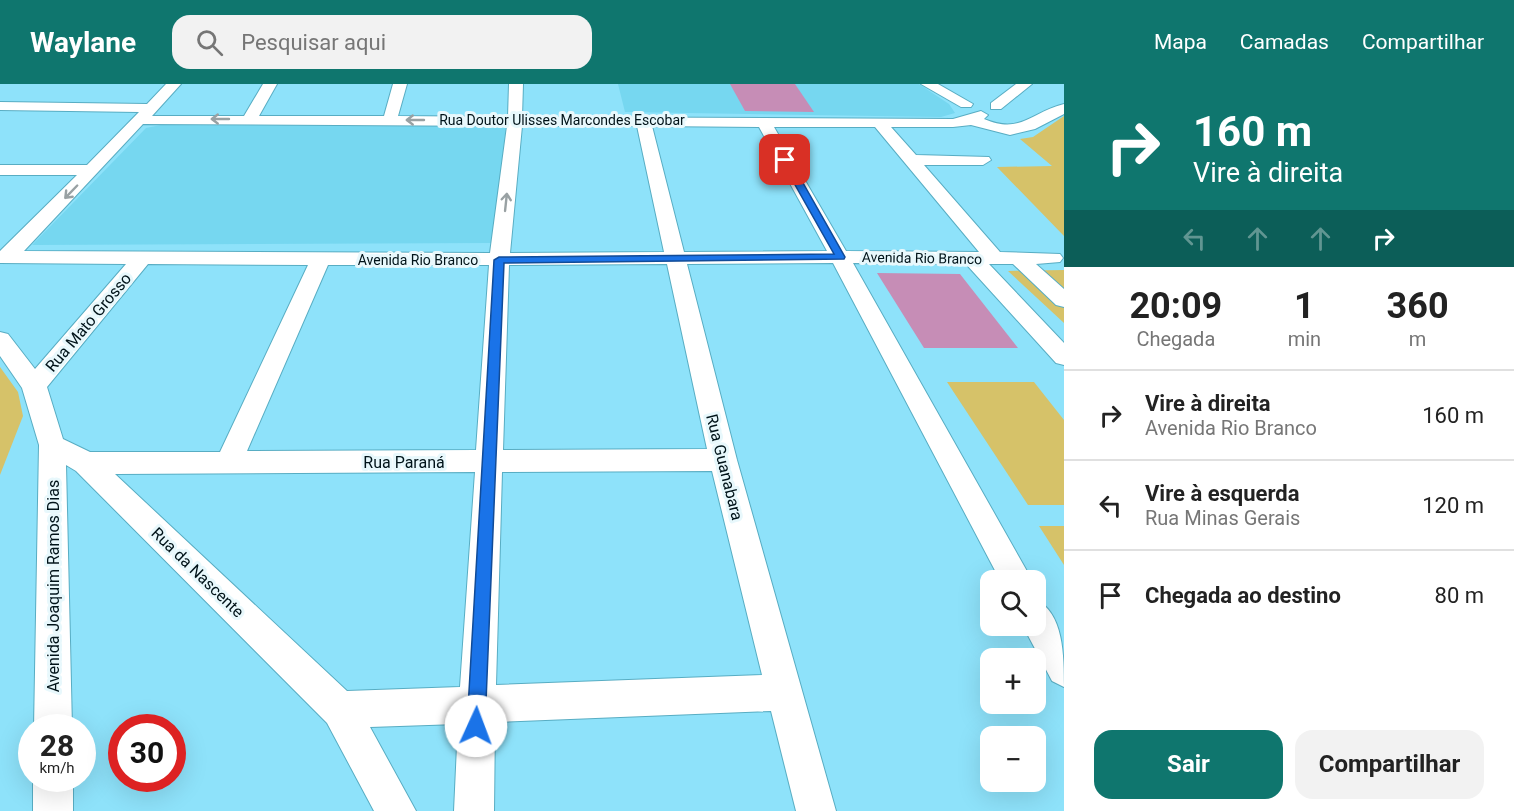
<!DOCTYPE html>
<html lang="pt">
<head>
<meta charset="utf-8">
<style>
	:root { --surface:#fff; --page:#f2f2f2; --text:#222; --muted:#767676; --line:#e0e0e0; --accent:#0f766e }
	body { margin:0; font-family:Roboto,sans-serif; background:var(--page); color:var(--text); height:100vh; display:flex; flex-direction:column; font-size:22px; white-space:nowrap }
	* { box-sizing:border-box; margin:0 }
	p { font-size:20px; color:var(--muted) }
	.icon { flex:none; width:33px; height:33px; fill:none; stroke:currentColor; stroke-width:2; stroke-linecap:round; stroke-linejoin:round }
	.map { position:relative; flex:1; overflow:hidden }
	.panel { display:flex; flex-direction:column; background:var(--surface); width:450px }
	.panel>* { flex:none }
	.hud { background:#0f766e; color:#fff; overflow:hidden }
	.controls { position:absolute; left:980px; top:486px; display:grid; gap:12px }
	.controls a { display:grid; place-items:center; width:66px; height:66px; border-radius:12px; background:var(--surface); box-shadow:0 6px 24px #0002; font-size:30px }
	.speed { position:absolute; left:18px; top:630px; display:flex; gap:12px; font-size:30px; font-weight:700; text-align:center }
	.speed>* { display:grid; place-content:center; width:78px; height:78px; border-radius:50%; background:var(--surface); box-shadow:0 6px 24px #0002; line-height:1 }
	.speed small { font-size:15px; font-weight:400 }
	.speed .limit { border:9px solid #d22; background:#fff; color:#111 }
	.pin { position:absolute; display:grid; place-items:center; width:51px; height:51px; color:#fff; margin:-26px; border-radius:12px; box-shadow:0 3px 9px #0006 }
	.me { position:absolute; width:66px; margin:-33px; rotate:2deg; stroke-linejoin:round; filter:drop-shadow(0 0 4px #0008) }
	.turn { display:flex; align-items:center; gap:21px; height:126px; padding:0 30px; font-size:27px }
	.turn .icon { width:78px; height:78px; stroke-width:2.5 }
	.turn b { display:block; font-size:42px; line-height:51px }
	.lanes { display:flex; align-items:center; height:57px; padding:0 30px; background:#0003; justify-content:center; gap:30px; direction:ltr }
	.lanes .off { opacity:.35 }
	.eta { display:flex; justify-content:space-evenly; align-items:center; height:102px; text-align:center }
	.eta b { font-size:36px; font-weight:700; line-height:42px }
	.cta { display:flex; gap:12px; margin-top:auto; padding:12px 30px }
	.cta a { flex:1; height:69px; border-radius:18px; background:var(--accent); color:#fff; font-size:24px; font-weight:700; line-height:69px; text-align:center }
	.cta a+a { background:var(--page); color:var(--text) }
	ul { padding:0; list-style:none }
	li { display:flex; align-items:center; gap:18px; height:90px; padding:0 30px; border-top:2px solid var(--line) }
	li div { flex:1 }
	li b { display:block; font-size:22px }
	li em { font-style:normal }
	header { display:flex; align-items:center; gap:36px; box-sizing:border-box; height:84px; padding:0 30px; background:var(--accent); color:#fff }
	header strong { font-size:28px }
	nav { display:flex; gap:33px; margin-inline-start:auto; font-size:21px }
	.search { width:420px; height:54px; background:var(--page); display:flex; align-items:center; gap:15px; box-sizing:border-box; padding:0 21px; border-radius:18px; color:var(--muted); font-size:22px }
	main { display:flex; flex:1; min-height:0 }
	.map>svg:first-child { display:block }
	.built { fill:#76d7f0 }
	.green { fill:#d6c269 }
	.building { fill:#c68db6 }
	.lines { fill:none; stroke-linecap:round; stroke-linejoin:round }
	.minor-casing { stroke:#58adc3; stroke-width:2 }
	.minor { fill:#fff; fill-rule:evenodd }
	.oneway { stroke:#99a1a3 }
	.route { fill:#1a73e8; stroke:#114b97; stroke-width:1.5 }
	.labels { text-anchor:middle; stroke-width:6; stroke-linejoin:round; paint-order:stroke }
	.far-street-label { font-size:14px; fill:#001319; stroke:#e8f8fc }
	.street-label { font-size:16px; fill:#001319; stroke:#e8f8fc }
</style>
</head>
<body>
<header>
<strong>Waylane</strong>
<div class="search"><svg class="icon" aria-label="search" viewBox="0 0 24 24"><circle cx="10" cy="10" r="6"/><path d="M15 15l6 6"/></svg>Pesquisar aqui</div>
<nav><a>Mapa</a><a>Camadas</a><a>Compartilhar</a></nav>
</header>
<main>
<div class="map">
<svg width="1064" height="727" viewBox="0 0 1064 727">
	<rect width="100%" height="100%" fill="#8ee2fa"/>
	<!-- built -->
	<g class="built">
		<path d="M618,0H919L949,20L955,29L941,33L625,28Z"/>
		<path d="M161,41L506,42L492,159L32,161L146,44Z"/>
	</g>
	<!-- green -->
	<g class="green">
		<path d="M1064,32V152L997,83L1052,82L1020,55L1033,53Z"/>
		<path d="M1064,186V239L1008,187Z"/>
		<path d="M0,283L18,308L23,332L0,391Z"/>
		<path d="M947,298H1034L1064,336V421H1028Z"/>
		<path d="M1039,442H1064V481Z"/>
	</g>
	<!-- building -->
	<g class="building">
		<path d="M730,0H795L814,28L745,27Z"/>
		<path d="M877,189L960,190L1018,264H924Z"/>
	</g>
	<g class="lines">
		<defs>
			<g id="minor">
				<path d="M166,0H181L152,32H244L263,0H277L259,32H384L393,0H407L398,32L508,33L509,0H523L522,33L953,35L981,27L988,31L984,35C1021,51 1031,28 1064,20V30L1035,45L1010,51L971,41L953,43H891L916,71L989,73L991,76L983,81H924L1000,168L1060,170L1063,174L1060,178L1036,180L1064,205V223L1056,221L1013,180H989L1064,259V281L1056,279L966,180L853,179L1032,496H1000L833,179L687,180L737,376L836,727H796L771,627L495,638L494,727H454L458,640L370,643L416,727H374L327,639L76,387L66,381L72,644H34L39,361L22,304L0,272V248L8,250L35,285L126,180L0,179V167L77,91H0V81H87L139,28L0,26V18L147,20ZM143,40L507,42L490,169L24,167ZM522,42H637L664,168L510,169ZM652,42L759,43L827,167L684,168ZM774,43H875L979,168L846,167ZM148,180L308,181L220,368H90L63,355L47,303ZM667,180L707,365L503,366L509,181ZM328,181H489L476,366L247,367ZM712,387L762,591L496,601L502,388ZM475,388L460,603L347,607L115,390Z"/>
				<path d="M921,0H938L973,20L971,23H961Z"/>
				<path d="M1016,0H1032L1001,25H991V19Z"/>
				<path d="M1035,515C1064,529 1064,572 1064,603L1052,597L1023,542H1035Z"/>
				<rect x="33" y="694" width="40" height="33"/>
			</g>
		</defs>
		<!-- minor casing -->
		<use href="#minor" class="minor-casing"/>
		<!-- minor -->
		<use href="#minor" class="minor"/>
	</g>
	<!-- one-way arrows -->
	<defs><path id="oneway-shaft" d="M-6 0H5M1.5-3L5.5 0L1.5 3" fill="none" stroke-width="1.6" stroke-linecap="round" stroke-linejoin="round" transform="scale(1.5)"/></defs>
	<g class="oneway">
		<use href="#oneway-shaft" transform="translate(220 35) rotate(180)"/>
		<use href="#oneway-shaft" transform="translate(415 36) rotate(-180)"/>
		<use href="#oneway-shaft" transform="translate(71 108) rotate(134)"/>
		<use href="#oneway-shaft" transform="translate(506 118) rotate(-84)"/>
	</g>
	<!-- route -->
	<path class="route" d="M785,73L790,76L845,173L844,175L504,179L485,642L483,649L476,651L469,649L467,642L494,176L499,173L834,170L781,76Z"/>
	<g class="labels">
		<!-- far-street labels -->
		<g class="far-street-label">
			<text x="562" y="41">Rua Doutor Ulisses Marcondes Escobar</text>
			<text transform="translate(922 174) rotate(1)" y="5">Avenida Rio Branco</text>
			<text x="418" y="181">Avenida Rio Branco</text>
		</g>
		<!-- street labels -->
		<g class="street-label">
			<text transform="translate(88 238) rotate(-50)" y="6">Rua Mato Grosso</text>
			<text x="404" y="384">Rua Paraná</text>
			<text transform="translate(725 383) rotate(76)" y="6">Rua Guanabara</text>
			<text transform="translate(198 488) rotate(44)" y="6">Rua da Nascente</text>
			<text transform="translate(53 502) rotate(-90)" y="6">Avenida Joaquim Ramos Dias</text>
		</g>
	</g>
</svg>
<div class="controls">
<a><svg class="icon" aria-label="search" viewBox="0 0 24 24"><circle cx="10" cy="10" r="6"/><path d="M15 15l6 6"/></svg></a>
<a>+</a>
<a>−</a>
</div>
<div class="speed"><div>28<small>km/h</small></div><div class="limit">30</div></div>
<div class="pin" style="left:785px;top:76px;background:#d93025"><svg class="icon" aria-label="arrive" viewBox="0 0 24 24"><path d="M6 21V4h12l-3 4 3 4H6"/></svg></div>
<svg class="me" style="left:476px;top:642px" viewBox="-20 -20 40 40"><circle r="19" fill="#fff"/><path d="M0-13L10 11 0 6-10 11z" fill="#1a73e8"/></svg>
</div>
<section class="panel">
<div class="hud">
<div class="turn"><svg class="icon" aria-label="right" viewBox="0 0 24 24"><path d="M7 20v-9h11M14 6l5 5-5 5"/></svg><div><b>160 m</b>Vire à direita</div></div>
<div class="lanes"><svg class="icon off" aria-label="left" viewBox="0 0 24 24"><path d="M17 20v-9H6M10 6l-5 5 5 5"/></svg><svg class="icon off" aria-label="ahead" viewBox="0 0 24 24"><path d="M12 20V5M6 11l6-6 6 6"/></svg><svg class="icon off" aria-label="ahead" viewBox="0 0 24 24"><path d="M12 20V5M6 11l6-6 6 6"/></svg><svg class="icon" aria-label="right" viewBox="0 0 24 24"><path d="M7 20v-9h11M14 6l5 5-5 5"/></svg></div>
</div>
<div class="eta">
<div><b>20:09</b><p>Chegada</p></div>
<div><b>1</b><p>min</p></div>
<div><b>360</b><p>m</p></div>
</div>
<ul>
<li><svg class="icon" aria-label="right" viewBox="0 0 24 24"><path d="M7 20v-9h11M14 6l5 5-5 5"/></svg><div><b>Vire à direita</b><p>Avenida Rio Branco</p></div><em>160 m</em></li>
<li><svg class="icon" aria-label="left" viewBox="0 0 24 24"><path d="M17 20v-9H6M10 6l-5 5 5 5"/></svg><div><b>Vire à esquerda</b><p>Rua Minas Gerais</p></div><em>120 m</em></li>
<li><svg class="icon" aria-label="arrive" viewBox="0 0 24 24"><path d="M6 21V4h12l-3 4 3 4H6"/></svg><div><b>Chegada ao destino</b></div><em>80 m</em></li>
</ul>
<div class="cta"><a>Sair</a><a>Compartilhar</a></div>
</section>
</main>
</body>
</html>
